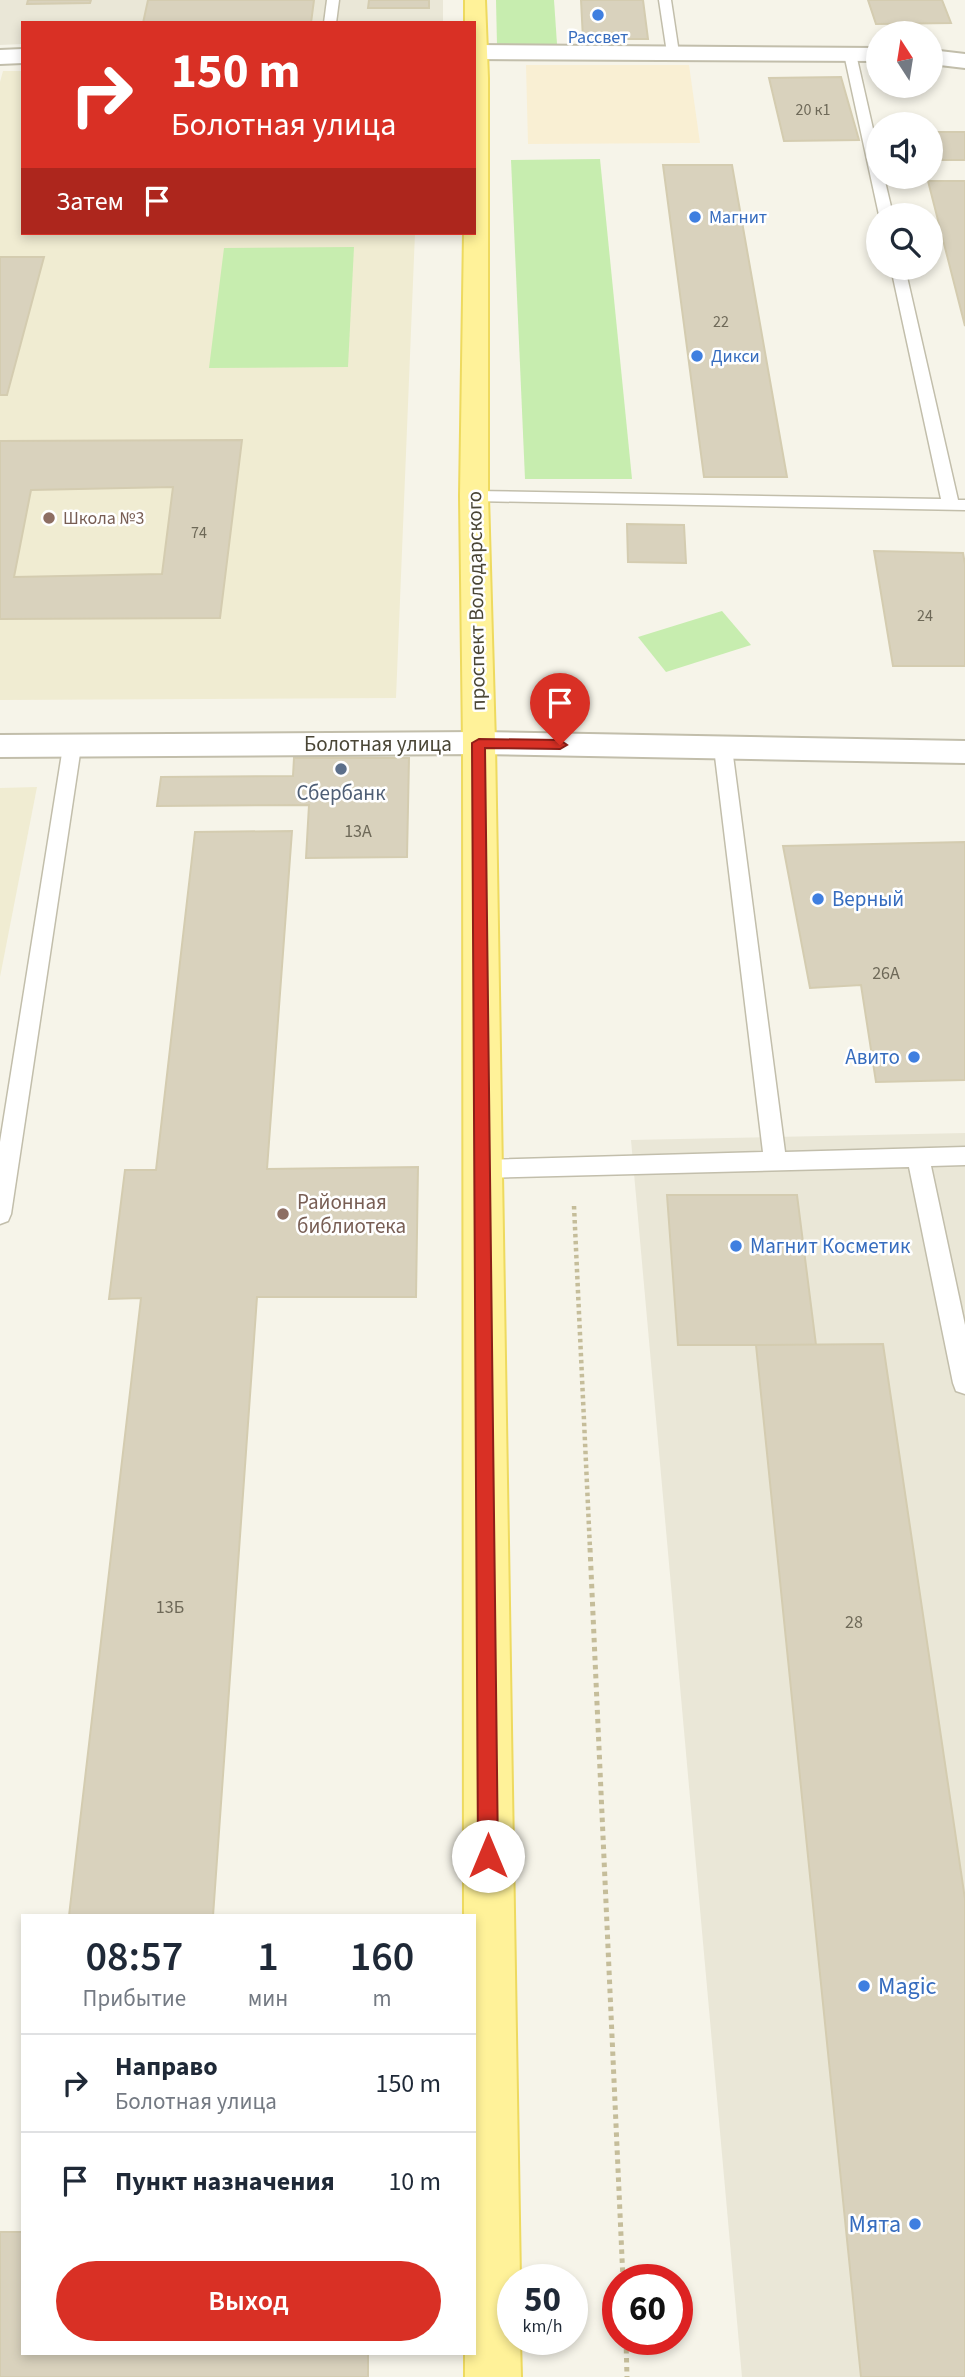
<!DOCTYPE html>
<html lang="ru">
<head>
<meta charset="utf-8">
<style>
	:root { --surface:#fff; --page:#f6f6f7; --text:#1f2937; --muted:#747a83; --line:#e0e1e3; --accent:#d93025 }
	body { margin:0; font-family:"Source Sans 3",sans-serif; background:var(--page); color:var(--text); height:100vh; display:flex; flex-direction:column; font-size:26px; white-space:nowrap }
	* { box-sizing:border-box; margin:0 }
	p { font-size:23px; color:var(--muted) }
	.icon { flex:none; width:38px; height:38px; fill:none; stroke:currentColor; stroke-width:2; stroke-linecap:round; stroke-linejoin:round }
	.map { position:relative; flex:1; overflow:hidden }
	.drawer { position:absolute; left:21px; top:1914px; width:455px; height:441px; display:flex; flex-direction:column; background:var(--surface); border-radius:0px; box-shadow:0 4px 10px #0003 }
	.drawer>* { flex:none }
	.guide { position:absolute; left:21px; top:21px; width:455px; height:214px; border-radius:0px; box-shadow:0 4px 10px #0003; background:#d93025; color:#fff; overflow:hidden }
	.needle { width:46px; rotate:348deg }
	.fabs { position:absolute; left:866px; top:21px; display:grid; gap:14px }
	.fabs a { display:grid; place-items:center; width:77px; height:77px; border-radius:50%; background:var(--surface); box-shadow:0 4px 10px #0003; font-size:35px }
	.speed { position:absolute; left:497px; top:2264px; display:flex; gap:14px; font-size:35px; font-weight:700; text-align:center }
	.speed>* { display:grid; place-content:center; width:91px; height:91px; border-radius:50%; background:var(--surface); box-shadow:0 4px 10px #0003; line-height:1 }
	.speed small { font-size:18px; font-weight:400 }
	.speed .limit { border:10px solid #d22; background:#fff; color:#111 }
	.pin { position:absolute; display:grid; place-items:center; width:60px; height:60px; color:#fff; margin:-72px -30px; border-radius:50% 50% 50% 0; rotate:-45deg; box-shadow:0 0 7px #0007 }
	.pin .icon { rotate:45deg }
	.me { position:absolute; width:77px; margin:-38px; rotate:0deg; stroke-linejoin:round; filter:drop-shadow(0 0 5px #0008) }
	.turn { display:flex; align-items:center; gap:24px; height:147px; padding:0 35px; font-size:32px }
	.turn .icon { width:91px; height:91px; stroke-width:2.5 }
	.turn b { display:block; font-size:49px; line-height:60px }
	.then { display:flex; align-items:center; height:66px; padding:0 35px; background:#0003; gap:14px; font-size:26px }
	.eta { display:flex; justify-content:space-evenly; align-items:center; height:119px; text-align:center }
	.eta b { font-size:42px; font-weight:600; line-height:49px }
	.cta { display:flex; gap:14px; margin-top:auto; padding:14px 35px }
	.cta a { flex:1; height:80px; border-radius:42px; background:var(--accent); color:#fff; font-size:28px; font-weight:600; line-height:80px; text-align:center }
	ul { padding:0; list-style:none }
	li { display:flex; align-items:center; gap:21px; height:98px; padding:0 35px; border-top:2px solid var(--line) }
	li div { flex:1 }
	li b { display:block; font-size:26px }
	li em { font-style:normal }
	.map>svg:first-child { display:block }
	.residential { fill:#eae7d7 }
	.commercial { fill:#f9efd3 }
	.education { fill:#f0ecd2 }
	.green { fill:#c7edaf }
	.building { fill:#d9d2bd; stroke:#d4ccb0; stroke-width:2; fill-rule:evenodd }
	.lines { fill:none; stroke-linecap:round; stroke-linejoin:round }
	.lane-casing { stroke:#c2beab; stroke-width:3 }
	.street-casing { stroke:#c2beab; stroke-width:4 }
	.primary-casing { stroke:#eeda5f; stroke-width:4 }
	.path-far1 { stroke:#c5bd9a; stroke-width:4.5; stroke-dasharray:3.5 3.5; stroke-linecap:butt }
	.path { stroke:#c5bd9a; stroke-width:5; stroke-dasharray:4.5 4.5; stroke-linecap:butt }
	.lane { fill:#fff; fill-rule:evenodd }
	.street { fill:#fff; fill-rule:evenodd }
	.primary { fill:#fff299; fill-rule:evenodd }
	.route { fill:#d93025; stroke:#8d1f18; stroke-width:2 }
	.shop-dot { fill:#3f7fe0; stroke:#fff; stroke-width:2.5 }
	.education-dot { fill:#8d6e63; stroke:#fff; stroke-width:2.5 }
	.service-dot { fill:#5c6f8a; stroke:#fff; stroke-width:2.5 }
	.labels { text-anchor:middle; stroke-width:5; stroke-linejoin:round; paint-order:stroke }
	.far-number-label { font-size:16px; fill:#6e6958 }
	.far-shop-label { font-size:18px; fill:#366cbe; stroke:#fff; text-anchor:start }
	.far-education-label { font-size:18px; fill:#785e54; stroke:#fff; text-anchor:start }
	.number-label { font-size:18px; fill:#6e6958 }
	.street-label { font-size:21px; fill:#4a4636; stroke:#fff }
	.service-label { font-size:21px; fill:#4e5e75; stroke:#fff }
	.shop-label { font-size:21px; fill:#366cbe; stroke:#fff; text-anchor:start }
	.education-label { font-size:21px; fill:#785e54; stroke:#fff; text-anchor:start }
	.near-shop-label { font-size:24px; fill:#366cbe; stroke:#fff; text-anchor:start }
</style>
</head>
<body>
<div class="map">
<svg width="965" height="2377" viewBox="0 0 965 2377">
	<rect width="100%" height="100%" fill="#f6f4e9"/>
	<!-- residential -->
	<g class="residential">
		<path d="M0,0H443V23H23V44L0,45Z"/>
		<path d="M965,1133V2377H742L631,1140Z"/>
	</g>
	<!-- commercial -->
	<path class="commercial" d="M526,65H689L700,143L528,144Z"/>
	<!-- education -->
	<g class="education">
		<path d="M3,71H23V233H415L396,698L0,700V395L8,394L44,257H0V82Z"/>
		<path d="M37,787L0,977V788Z"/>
	</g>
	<!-- green -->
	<g class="green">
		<path d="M496,0H554L557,44L497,45Z"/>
		<path d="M600,159L632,479H525L511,160Z"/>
		<path d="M354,247L348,367L209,368L224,248Z"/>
		<path d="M722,611L751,645L666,672L638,637Z"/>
	</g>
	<!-- building -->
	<g class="building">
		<path d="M28,0H91L90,3L27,4Z"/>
		<path d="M148,0H314L311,23H143Z"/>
		<path d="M369,0H429V8H368Z"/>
		<path d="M581,0H643L648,39H583Z"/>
		<path d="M868,0H942L951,23L876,24Z"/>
		<path d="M841,77L859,140L784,141L769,78Z"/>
		<path d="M931,132H965V160H938Z"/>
		<path d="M663,165H732L787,477H704Z"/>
		<path d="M928,181H965V326Z"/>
		<path d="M0,257H44L7,395H0Z"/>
		<path d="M242,440L220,618L0,619V441ZM173,487L162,574L14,577L31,490Z"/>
		<path d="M627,524L684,525L686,563L628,562Z"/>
		<path d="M874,551L963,553L965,564V666H893Z"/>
		<path d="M294,758H409L407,857L306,858L309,805L157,806L161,777L293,776Z"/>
		<path d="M292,831L267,1169L418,1167L416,1297H257L213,1916H69L141,1298L109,1299L125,1170H156L195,832Z"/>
		<path d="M965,842V1080L876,1082L861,985L810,988L783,846Z"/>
		<path d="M667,1195H797L816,1345H678Z"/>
		<path d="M883,1344L965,1899V2377H861L756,1345Z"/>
		<path d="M0,2232H23V2354H368V2377H0Z"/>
	</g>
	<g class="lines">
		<defs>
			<g id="lane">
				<path d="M327,0H339L336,23H324Z"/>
				<path d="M659,0H671L679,53L678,56L673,57L667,53Z"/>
				<path d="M850,50L856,54L878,151V177H884L893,215H879L844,54Z"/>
				<path d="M891,268H905L958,500H965V510L474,501L466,496L474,491L941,499Z"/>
				<path d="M72,741L79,742L81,747L11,1214L8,1221L0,1224V1142L63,747L65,742Z"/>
				<path d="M723,741L730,743L732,748L785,1152L965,1147V1165L931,1166L965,1325V1394L956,1391L953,1383L909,1167L482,1178L474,1176L471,1169L474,1162L482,1160L763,1152L714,748L716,743Z"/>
			</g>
			<g id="street">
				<path d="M474,45L878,48V61L474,59Z"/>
				<path d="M23,49V63L0,64V50Z"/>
				<path d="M931,50L965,54V68L931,64Z"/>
				<path d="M479,732L965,741V763L479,754L0,757V735Z"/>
			</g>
			<path id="primary" d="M465,0H485L488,78V496L495,743L520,2280H513V2340H520L521,2377H465V2354H474V1916H464L463,743L460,496L464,233H474V23H465Z"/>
		</defs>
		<!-- lane casing -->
		<use href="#lane" class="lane-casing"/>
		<!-- street casing -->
		<use href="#street" class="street-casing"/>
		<!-- primary casing -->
		<use href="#primary" class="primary-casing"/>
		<!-- path-far1 -->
		<path class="path-far1" d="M574,1206L590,1549"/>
		<!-- path -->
		<g class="path">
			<path d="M590,1548L623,2280"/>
			<path d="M626,2340L627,2377"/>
		</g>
		<!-- lane -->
		<use href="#lane" class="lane"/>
		<!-- street -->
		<use href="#street" class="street"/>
		<!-- primary -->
		<use href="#primary" class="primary"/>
	</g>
	<!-- route -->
	<path class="route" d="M479,739L560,740L567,745L560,749L485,748L498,1856L495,1863L488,1866L481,1863L478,1856L472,743Z"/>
	<!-- markers -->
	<g class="shop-dot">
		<circle cx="598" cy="15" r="7"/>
		<circle cx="695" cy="217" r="7"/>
		<circle cx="697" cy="356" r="7"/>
		<circle cx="818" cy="899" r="7"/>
		<circle cx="914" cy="1057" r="7"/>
		<circle cx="736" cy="1246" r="7"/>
		<circle cx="864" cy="1986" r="7"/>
		<circle cx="915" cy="2224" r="7"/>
	</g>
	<g class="education-dot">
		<circle cx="49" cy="518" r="7"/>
		<circle cx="283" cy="1214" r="7"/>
	</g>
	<circle class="service-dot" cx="341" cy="769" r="7"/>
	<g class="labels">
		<!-- far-number labels -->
		<g class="far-number-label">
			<text x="813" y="115">20 к1</text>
			<text x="721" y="327">22</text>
			<text x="199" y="538">74</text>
			<text x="925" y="621">24</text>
		</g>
		<!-- far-shop labels -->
		<g class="far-shop-label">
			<text x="598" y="43" text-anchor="middle">Рассвет</text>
			<text x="709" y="223">Магнит</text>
			<text x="711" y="362">Дикси</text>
		</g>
		<!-- far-education labels -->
		<g class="far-education-label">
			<text x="63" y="524">Школа №3</text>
		</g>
		<!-- number labels -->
		<g class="number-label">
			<text x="358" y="837">13А</text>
			<text x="886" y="979">26А</text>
			<text x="170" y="1613">13Б</text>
			<text x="854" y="1628">28</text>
		</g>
		<!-- street labels -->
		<g class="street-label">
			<text transform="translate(476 601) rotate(-91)" y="7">проспект Володарского</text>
			<text x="378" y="751">Болотная улица</text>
		</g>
		<!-- service labels -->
		<g class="service-label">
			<text x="341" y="800">Сбербанк</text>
		</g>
		<!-- shop labels -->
		<g class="shop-label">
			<text x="832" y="906">Верный</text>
			<text x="900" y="1064" text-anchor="end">Авито</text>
			<text x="750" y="1253">Магнит Косметик</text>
		</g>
		<!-- education labels -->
		<g class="education-label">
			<text x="297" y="1209">Районная<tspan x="297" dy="24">библиотека</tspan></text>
		</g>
		<!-- near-shop labels -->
		<g class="near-shop-label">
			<text x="878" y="1994">Magic</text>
			<text x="901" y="2232" text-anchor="end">Мята</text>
		</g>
	</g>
</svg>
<div class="fabs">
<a><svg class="needle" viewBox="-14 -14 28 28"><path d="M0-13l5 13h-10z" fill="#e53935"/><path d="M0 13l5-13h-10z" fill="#747a83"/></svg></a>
<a><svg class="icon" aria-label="sound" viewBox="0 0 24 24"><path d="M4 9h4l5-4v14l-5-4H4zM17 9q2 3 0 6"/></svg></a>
<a><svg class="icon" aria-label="search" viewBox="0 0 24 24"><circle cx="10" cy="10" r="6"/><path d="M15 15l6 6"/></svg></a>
</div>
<div class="speed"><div>50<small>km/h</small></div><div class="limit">60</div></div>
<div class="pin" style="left:560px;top:745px;background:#d93025"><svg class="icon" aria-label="arrive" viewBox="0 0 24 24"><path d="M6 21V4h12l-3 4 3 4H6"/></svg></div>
<svg class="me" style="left:488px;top:1856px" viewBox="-20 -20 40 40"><circle r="19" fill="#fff"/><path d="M0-13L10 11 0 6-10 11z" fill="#d93025"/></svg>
<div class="guide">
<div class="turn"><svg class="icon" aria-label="right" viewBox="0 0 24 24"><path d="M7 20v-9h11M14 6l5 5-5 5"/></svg><div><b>150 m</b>Болотная улица</div></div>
<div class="then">Затем<svg class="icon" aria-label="arrive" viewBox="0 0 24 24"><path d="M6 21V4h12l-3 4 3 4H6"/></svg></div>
</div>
<section class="drawer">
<div class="eta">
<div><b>08:57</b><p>Прибытие</p></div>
<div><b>1</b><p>мин</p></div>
<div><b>160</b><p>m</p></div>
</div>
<ul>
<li><svg class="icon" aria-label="right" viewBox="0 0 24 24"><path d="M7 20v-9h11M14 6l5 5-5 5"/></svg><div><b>Направо</b><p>Болотная улица</p></div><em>150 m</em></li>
<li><svg class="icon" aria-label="arrive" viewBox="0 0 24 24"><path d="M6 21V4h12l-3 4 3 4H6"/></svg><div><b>Пункт назначения</b></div><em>10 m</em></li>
</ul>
<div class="cta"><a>Выход</a></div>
</section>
</div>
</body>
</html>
